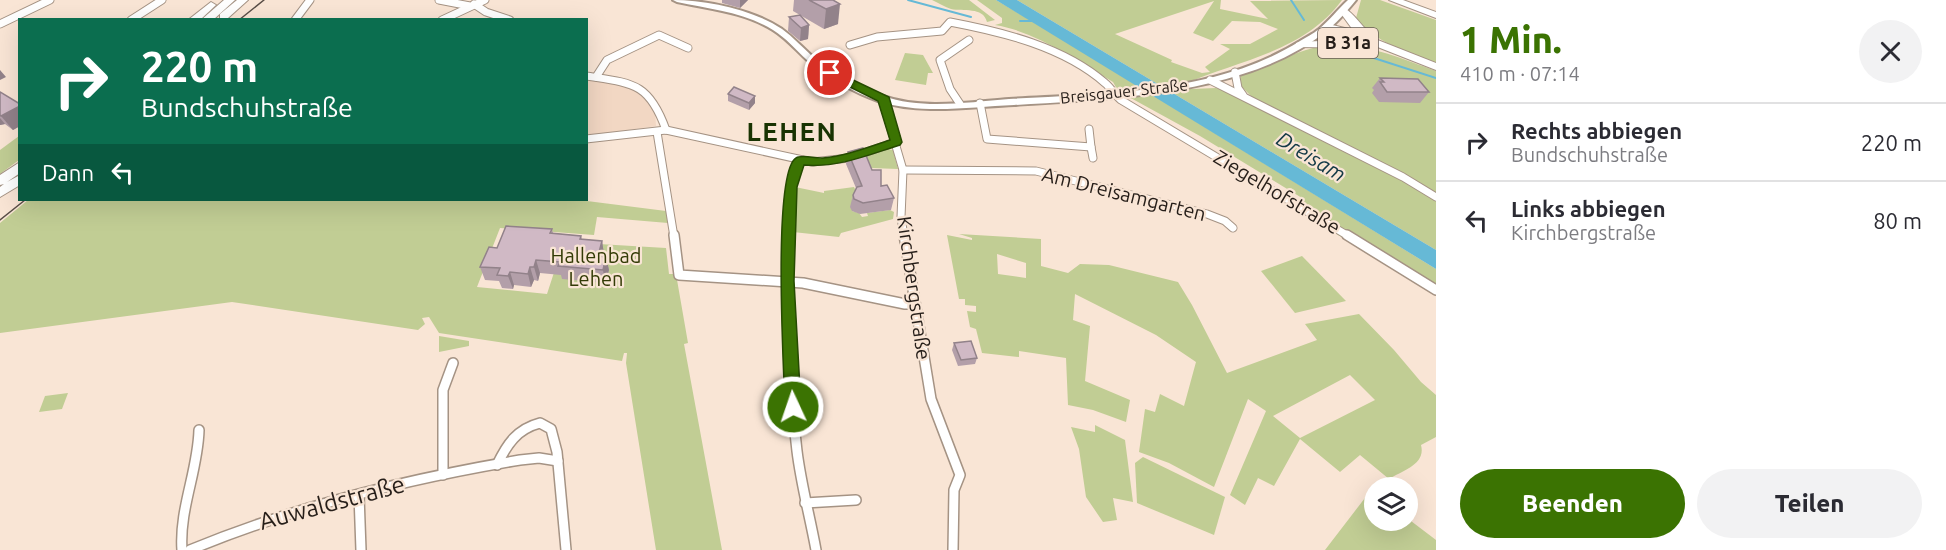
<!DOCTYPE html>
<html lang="de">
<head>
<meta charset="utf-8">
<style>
	:root { --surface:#fff; --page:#f2f2f3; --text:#2b2b33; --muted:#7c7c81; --line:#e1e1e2; --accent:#3b7302 }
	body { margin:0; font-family:Ubuntu,sans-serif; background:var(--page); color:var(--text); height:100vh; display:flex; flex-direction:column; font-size:22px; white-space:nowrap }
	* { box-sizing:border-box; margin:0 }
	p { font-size:20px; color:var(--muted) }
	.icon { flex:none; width:33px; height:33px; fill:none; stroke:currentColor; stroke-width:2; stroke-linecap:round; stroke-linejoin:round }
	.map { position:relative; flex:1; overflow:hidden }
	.details { display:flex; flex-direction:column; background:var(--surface); width:510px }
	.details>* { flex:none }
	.top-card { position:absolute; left:18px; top:18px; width:570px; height:183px; border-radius:0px; box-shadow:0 6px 24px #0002; background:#0b6e4f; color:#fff; overflow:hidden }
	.buttons { position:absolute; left:1364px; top:477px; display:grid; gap:12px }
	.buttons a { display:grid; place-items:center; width:54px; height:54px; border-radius:50%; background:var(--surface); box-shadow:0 6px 24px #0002; font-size:30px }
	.pin { position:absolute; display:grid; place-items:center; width:51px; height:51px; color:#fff; margin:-26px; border:3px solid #fff; border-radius:50%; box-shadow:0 2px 6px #0007 }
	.me { position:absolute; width:66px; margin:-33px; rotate:357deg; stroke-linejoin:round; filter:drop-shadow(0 0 4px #0008) }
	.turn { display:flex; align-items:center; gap:21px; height:126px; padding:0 24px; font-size:27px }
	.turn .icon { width:78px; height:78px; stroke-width:2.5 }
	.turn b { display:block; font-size:42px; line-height:51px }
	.then { display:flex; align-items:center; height:57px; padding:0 24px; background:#0003; gap:12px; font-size:22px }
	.round { display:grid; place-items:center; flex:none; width:63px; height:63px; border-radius:32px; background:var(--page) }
	.head { display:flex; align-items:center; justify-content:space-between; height:102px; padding:0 24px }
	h1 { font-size:36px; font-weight:800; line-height:45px; color:var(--accent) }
	.primary-button { display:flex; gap:12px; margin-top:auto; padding:12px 24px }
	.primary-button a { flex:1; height:69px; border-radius:36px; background:var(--accent); color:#fff; font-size:24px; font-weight:800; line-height:69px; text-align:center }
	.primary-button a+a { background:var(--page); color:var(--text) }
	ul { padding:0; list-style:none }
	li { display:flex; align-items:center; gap:18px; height:78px; padding:0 24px; border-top:2px solid var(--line) }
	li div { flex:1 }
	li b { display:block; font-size:22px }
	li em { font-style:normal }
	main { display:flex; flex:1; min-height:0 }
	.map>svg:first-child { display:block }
	.built { fill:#f2d7c3 }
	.green { fill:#c1cd94; fill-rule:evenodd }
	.water { fill:#66b9d6 }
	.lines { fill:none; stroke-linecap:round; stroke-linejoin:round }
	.stream { stroke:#66b9d6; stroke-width:2 }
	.minor-far1-casing { stroke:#a59384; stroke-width:9 }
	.minor-casing { stroke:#a59384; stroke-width:12 }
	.tertiary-casing { stroke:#a59384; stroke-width:4 }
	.trunk-casing { stroke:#a59384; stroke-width:2 }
	.minor-far1 { stroke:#fff; stroke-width:7 }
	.minor { stroke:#fff; stroke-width:9 }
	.tertiary { fill:#fff; fill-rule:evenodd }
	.trunk { fill:#fff; fill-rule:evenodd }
	.tram { stroke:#594e47; stroke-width:1.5 }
	.wall { fill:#b39fa9 }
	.shaded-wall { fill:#92828a }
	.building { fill:#d0b9c5; stroke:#92828a; stroke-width:1.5 }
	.route { fill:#3b7302; stroke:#264b01; stroke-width:1.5 }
	.labels { text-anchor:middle; stroke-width:4.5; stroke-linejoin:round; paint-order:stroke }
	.far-street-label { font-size:16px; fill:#261e19; stroke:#f9e5d5 }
	.shield { fill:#f9e5d5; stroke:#655a51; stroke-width:1.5 }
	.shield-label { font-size:18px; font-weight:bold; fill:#261e19 }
	.street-label { font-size:20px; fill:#261e19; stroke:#f9e5d5 }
	.park-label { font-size:20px; fill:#333b06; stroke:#f9e5d5 }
	.water-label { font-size:21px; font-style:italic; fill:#133946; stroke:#f9e5d5 }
	.near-street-label { font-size:24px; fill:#261e19; stroke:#f9e5d5 }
	.district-label { font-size:26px; font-weight:bold; letter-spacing:1.5px; fill:#183302; stroke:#f9e5d5 }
</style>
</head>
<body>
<main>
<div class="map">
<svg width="1436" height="550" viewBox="0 0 1436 550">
	<rect width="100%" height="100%" fill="#f9e5d5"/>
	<!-- built -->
	<path class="built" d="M586,79L633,88L648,98L655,110L656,126L587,136Z"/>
	<!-- green -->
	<g class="green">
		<path d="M932,0H969L995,20L987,22C983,6 963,12 951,9C945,7 939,3 932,0Z"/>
		<path d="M977,0H996L1047,30L1436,269V296L1293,207L1302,198L1200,136L1118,91L1113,82C1076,60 1037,32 995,25L1002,23V18Z"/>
		<path d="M1017,0H1221L1220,9L1268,19L1250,1L1342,0C1304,52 1239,60 1184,84L1191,89L1216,88L1246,98L1251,96L1238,83L1241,76C1262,67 1284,57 1306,50C1350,36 1395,56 1436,71V250ZM1214,1L1193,33L1213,41L1232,21L1260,22L1278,29L1250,44H1220L1230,49L1205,67L1210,72L1202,73L1171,62L1172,60L1115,34Z"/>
		<path d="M1361,0H1380L1436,20V63C1408,52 1375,43 1356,18Z"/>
		<path d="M905,53L923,55L933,73H928L926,85L895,80Z"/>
		<path d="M19,136V160L0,174V150Z"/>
		<path d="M887,149L893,150L898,169L871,168L866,156Z"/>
		<path d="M795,187L824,193V191L854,187L855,189H870L852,211L859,213L862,217L868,216L867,213L890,210L894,212L893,219L841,233L839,237L793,232Z"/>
		<path d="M28,200H579L666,211L668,223L597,217L594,235L500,228L477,287L547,294L562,248L582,243L666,248L669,274H676L688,343L684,344L722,550H656L626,363L627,353H624L622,361L439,333L429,317L422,318L425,324L418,330L232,302L0,333V223Z"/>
		<path d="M959,234L1041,239V266L1068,273L1080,264L1109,265L1178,282L1192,305L1227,373L1317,340L1305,324L1359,314L1394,350L1421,382L1436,395V437L1421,445C1426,464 1404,470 1389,479L1360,455L1340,472L1300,439L1274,486L1258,478L1245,505L1230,495L1266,411L1248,399L1214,487L1169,463L1139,452L1145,409L1155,412L1160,394L1184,406L1196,362L1156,335L1075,294L1073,320L1090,326L1085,381L1130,400L1126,422L1093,410L1068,405L1066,358L1019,351V357L982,353L976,329L970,327L967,311L976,312V306L965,305V299H959L947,235L972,240V238ZM997,254L1026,263V278L998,274ZM1350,375L1375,400L1300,438L1273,416Z"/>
		<path d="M1302,256L1346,301L1295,313L1261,271Z"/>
		<path d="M439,336L469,341V346L439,352Z"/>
		<path d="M68,393L62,409L39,412L45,396Z"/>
		<path d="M1095,425L1125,440L1133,502L1113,498L1117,520L1103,522L1086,497L1079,449L1071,427L1095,432Z"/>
		<path d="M1143,457L1225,497L1214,535L1137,503L1135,463Z"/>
		<path d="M1374,493V520H1407V518L1436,540V550H1325L1368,494Z"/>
	</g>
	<!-- water -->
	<path class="water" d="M996,0H1017L1436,250V269Z"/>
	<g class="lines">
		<!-- stream -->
		<g class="stream">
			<path d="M908,0L971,17"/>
			<path d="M1291,0L1304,20"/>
			<path d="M1020,21H1036"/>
			<path d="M1349,50L1436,78"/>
		</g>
		<defs>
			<g id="minor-far1">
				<path d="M439,0L470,6"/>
				<path d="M474,4L486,12L510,20"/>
				<path d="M131,20L162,0"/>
				<path d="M295,20L310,0"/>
				<path d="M442,20L485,0"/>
				<path d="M0,24L50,0"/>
				<path d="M850,45L877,37L942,31L950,22C1003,32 1064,47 1105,83C1111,88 1115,95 1121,100L1350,237"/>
				<path d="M1235,72L1238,88L1243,95"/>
				<path d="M586,76C632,83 649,82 666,130"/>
				<path d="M596,77L607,60L659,35L688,48"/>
				<path d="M1210,80L1403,177L1436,197"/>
				<path d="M885,100L883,102L903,170L901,217L904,237"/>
				<path d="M980,103L987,139L1091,147L1089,129"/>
				<path d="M960,104L950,89L940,60L969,40"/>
				<path d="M657,132L674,237"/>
				<path d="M586,139L666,130L812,162L849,158L896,142"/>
				<path d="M1091,147L1093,158"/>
				<path d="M903,170L1036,171L1207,214L1225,221L1233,228"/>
				<path d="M789,237L791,187L799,161"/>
			</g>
			<g id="minor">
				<path d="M674,235L679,275L803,283L905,304H915"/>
				<path d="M789,235C786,307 788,380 797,451C801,484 810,517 816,550"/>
				<path d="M904,235L931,399L960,475L954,490L953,550"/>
				<path d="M1347,235L1436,290"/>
				<path d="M497,465C507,444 517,429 540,423L551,429L557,452L566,550"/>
				<path d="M443,475V390L453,363"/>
				<path d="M359,495L361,550"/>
				<path d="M805,503L856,500"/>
				<path d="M182,550C179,509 198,471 199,430"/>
				<path d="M190,550C296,506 407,479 520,460L539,458L558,461"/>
			</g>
			<path id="tertiary" d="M673,0C707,0 754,10 782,29C793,37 802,47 812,56C833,73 857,87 883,96C922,110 969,102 1009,99C1106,93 1215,94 1300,41C1306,37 1313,34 1319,29C1329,21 1338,9 1348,0H1356C1347,11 1336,24 1324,33C1245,95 1111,99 1014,105C969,107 921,115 878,101C852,92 828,77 807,60C796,50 786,38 773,30C744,12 709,9 677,2Z"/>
			<g id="trunk">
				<path d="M224,0H235L213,20H201Z"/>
				<path d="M237,0H248L228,18H220V14Z"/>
				<path d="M1389,0H1403L1436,12V18Z"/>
				<path d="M211,2L216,5L200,20H188Z"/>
				<path d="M1344,8C1354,13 1361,26 1370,33V37L1436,63V70L1375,46L1370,48L1296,47V43L1300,42L1340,40L1364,42L1323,27L1328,24L1353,30L1339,11Z"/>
				<path d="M20,162V173L7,182L20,175V185L0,197V187L4,184L0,185V175Z"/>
			</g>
		</defs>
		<!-- minor-far1 casing -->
		<use href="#minor-far1" class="minor-far1-casing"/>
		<!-- minor casing -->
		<use href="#minor" class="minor-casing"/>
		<!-- tertiary casing -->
		<use href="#tertiary" class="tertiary-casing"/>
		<!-- trunk casing -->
		<use href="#trunk" class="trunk-casing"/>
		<!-- minor-far1 -->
		<use href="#minor-far1" class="minor-far1"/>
		<!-- minor -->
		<use href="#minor" class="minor"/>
		<!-- tertiary -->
		<use href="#tertiary" class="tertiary"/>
		<!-- trunk -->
		<use href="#trunk" class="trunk"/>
		<!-- tram -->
		<g class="tram">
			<path d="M239,20L264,0"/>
			<path d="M0,220L25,200"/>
		</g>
	</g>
	<!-- wall -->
	<g class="wall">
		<path d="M722,0H748L740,8L722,3Z"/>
		<path d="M794,0H833L838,24L824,29L793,11Z"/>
		<path d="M789,17L809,25L808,39L800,41L788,31Z"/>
		<path d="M1380,78L1429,92L1420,103L1379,102L1372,93L1374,90L1372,88Z"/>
		<path d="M0,92L20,104V126L13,130L5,124L0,125Z"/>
		<path d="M728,94L755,96V103L749,110L728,101Z"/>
		<path d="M848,152L872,170L881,186L894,198L891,210L860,214L852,211L850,207L853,195L856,188L846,164Z"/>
		<path d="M552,229L553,233L581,236L582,239L602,241L604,254V256L606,257L609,270L605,283L562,279L561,275L540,273L538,281L534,280L531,287L514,285L513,289L502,288L499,281L485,280L480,267L497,248Z"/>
		<path d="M954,343L977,358L975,364L958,366L952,350Z"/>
	</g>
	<!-- shaded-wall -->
	<g class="shaded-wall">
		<path d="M740,0H748L740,8Z"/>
		<path d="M840,4L838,24L824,29L826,9Z"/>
		<path d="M809,25L808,39L800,41L801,28Z"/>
		<path d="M0,70L6,77L0,80Z"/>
		<path d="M755,96V103L749,110V103Z"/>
		<path d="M20,106V126L13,130L1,116Z"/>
		<path d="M0,118L5,124L0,125Z"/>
		<path d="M602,241L604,254L600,269L598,256Z"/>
		<path d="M606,257L609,270L605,283L603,270Z"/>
		<path d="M536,260L540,273L538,281L534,267Z"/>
		<path d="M530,267L534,280L531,287L528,274Z"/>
		<path d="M510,272L514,285L513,289L508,276Z"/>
	</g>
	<!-- building -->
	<g class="building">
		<path d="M809,0H833L840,4L826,9Z"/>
		<path d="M800,15L809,25L801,28L789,17Z"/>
		<path d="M1380,78L1418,79L1429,92H1387L1380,82H1384Z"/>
		<path d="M734,87L755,96L749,103L728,94Z"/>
		<path d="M0,92L20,104V106L1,116L0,115Z"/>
		<path d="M863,148L872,170H881V186L887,185L894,198L863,203L854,199L853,195L857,187L862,186L848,152Z"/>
		<path d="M506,226L552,229L550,233L581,236L580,239L602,241L598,256L606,257L603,270L558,266L560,262L536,260L534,267H530L528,274L510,272L508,276L497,275L500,268L480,267L489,247L497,248Z"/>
		<path d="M971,341L977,358L961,360L954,343Z"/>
	</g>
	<!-- route -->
	<path class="route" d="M830,69L889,97L902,142L900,145C868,155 838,168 804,165L797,187L794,281L801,407L798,412L793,414L787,412L785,407C784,373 772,173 796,158C802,154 816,159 823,158C846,156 868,147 890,140L878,101L826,75V70Z"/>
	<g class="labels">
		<!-- far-street labels -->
		<g class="far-street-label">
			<text transform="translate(1124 91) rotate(-6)" y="6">Breisgauer Straße</text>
		</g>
		<!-- shield labels -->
		<rect class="shield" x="1318" y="28" width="60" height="30" rx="4.5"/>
		<g class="shield-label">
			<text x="1348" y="49">B 31a</text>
		</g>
		<!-- street labels -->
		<g class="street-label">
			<text transform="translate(1277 192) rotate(31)" y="7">Ziegelhofstraße</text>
			<text transform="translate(1124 194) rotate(14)" y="7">Am Dreisamgarten</text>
			<text transform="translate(914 288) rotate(82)" y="7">Kirchbergstraße</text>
		</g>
		<!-- park labels -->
		<g class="park-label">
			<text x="596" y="263">Hallenbad<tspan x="596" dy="23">Lehen</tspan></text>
		</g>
		<!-- water labels -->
		<g class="water-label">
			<text transform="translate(1311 157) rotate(31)" y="7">Dreisam</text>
		</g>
		<!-- near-street labels -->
		<g class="near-street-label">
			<text transform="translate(332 503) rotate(-15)" y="8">Auwaldstraße</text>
		</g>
		<!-- district labels -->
		<g class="district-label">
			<text x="792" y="141">LEHEN</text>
		</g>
	</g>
</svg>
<div class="buttons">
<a><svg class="icon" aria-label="layers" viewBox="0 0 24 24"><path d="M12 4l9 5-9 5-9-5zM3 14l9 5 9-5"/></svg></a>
</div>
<div class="pin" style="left:830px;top:73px;background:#d93025"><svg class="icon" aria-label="arrive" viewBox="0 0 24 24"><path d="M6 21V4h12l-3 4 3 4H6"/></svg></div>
<svg class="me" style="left:793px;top:407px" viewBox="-20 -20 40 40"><circle r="17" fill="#3b7302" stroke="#fff" stroke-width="3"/><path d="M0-11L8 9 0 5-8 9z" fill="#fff"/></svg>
<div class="top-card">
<div class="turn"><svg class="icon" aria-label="right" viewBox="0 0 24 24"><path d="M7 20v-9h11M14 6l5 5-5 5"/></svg><div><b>220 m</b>Bundschuhstraße</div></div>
<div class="then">Dann<svg class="icon" aria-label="left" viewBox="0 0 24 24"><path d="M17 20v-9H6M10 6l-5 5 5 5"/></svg></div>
</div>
</div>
<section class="details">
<div class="head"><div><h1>1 Min.</h1><p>410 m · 07:14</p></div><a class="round"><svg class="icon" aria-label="close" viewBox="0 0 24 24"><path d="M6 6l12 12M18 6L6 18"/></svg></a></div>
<ul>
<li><svg class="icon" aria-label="right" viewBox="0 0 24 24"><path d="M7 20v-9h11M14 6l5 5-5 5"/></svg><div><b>Rechts abbiegen</b><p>Bundschuhstraße</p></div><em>220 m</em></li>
<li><svg class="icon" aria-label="left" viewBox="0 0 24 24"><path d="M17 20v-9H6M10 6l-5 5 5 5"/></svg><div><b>Links abbiegen</b><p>Kirchbergstraße</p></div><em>80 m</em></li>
</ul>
<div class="primary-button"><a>Beenden</a><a>Teilen</a></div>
</section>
</main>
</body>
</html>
